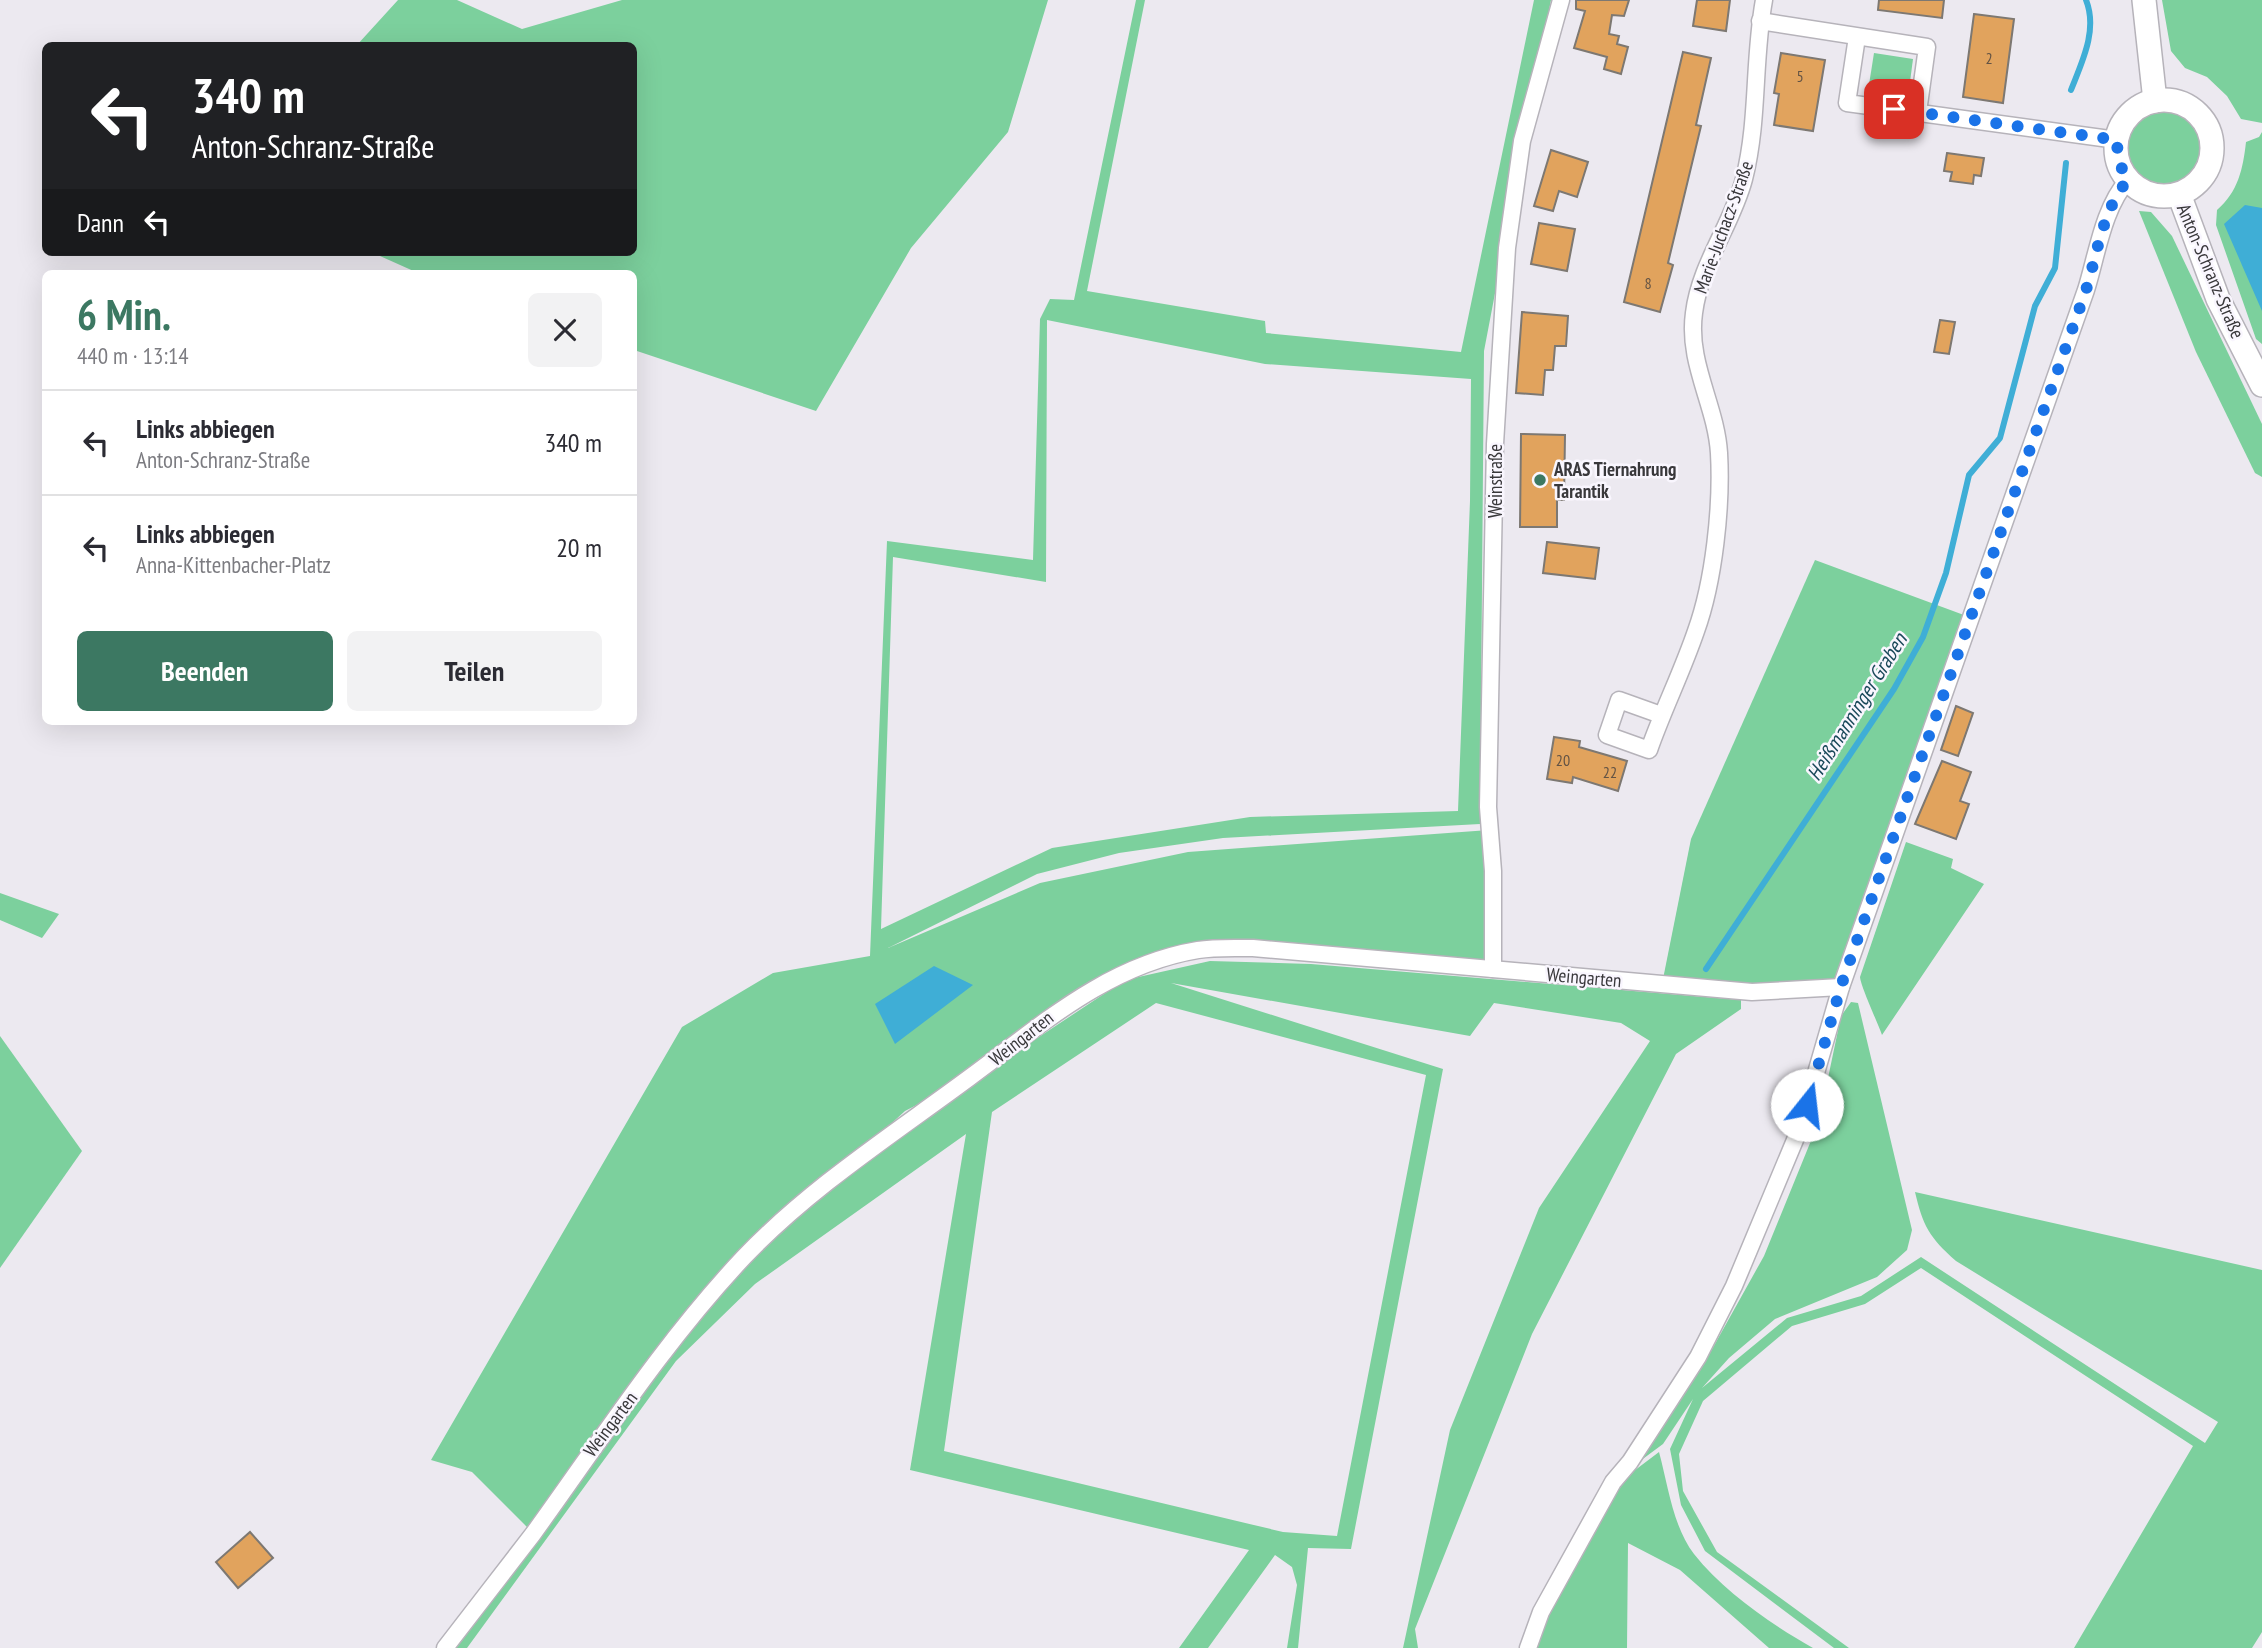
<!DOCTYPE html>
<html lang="de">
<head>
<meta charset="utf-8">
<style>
	:root { --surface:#fff; --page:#f2f2f3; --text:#2b2b33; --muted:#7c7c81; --line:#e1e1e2; --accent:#3c7862 }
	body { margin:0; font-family:"PT Sans Narrow",sans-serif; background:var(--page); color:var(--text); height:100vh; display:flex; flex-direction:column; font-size:26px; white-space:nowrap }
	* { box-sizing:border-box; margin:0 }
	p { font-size:23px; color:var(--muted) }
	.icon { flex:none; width:38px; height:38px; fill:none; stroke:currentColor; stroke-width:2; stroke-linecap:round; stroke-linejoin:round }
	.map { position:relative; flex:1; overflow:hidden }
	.side { position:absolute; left:42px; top:270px; width:595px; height:455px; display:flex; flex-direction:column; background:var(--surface); border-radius:10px; box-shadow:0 7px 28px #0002 }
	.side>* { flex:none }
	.hud { position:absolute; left:42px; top:42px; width:595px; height:214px; border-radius:10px; box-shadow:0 7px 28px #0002; background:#202124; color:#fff; overflow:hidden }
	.pin { position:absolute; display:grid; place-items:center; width:60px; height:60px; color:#fff; margin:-30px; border-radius:14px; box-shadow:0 4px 10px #0006 }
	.me { position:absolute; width:77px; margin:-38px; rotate:16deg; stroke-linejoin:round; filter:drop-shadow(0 0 5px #0008) }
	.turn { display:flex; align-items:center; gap:24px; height:147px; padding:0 35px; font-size:32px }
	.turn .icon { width:91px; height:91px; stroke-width:2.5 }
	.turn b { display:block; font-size:49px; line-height:60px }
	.then { display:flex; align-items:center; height:66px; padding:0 35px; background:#0003; gap:14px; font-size:26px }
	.round { display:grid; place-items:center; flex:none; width:74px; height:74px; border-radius:10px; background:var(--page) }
	.head { display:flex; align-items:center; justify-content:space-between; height:119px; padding:0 35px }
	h1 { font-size:42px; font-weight:800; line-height:52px; color:var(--accent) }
	.action { display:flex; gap:14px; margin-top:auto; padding:14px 35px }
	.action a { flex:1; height:80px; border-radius:10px; background:var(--accent); color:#fff; font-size:28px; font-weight:800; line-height:80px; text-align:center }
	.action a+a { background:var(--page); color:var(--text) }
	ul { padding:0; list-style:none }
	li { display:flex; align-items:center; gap:21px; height:105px; padding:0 35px; border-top:2px solid var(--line) }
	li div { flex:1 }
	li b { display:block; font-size:26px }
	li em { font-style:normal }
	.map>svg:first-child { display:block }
	.green { fill:#7cd09d; fill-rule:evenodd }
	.water { fill:#3faed6 }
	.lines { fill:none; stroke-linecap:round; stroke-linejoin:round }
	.stream { stroke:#3faed6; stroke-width:6 }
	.building { fill:#e1a35d; stroke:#7d7872; stroke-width:2 }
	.minor-casing { stroke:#b6b3ba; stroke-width:19 }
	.secondary-casing { stroke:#b6b3ba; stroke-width:26 }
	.minor { stroke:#fff; stroke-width:16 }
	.secondary { stroke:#fff; stroke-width:23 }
	.route { stroke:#1a73e8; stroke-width:12; stroke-dasharray:0 21.6 }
	.poi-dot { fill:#3c7862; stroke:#f9f6fe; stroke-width:2.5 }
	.labels { text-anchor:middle; stroke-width:5; stroke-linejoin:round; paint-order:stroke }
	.number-label { font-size:16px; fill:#635344 }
	.street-label { font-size:19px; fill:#39383b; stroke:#f9f6fe }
	.poi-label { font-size:19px; font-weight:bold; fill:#39383b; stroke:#f9f6fe; text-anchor:start }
	.water-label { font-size:21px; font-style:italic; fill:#1a495a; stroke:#f9f6fe }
</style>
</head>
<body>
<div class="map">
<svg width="2262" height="1648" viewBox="0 0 2262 1648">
	<rect width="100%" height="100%" fill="#ece9f0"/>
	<!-- green -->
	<g class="green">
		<path d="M398,0H457L522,29L622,0H1048L1008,132L911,248L816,411L634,350V273H418L371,252H634V46L357,45Z"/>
		<path d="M1136,0H1145L1087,291L1265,321L1266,333L1461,352L1534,0H1551L1484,351L1480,824L1223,838L1119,853L1037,874L888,948L1040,883L1188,852L1489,830L1493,969L1199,950L1109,980L969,1078L905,1111L797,1210L856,1158L1125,980L1210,961L1311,964L1741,1000V1009L1676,1054L1532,1334L1415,1629L1418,1648H1403L1450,1430L1539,1208L1650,1041L1621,1023L1494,1003L1470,1036L1171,983L1443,1069L1351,1549L1308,1548L1298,1648H1287L1297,1585L1292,1567L1275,1555L1208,1648H1179L1249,1550L910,1470L966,1134L755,1284L676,1361L467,1648H448L533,1533L472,1472L431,1460L682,1027L773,973L870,956L887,541L1033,560L1040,319L1050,299L1074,300ZM1047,320L1265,364L1471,379L1470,501L1458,811L1250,817L1052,848L881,929L893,557L1046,582ZM1156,1003L1426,1075L1337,1536L1283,1532L944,1451L992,1112Z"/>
		<path d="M2162,0H2262V123L2241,119L2227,96L2207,77L2185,68L2171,51Z"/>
		<path d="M1874,53L1913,59L1908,97L1868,91Z"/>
		<circle cx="2165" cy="148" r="37"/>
		<path d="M2262,132V344L2256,339L2216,225L2217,210C2238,192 2243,169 2246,142L2259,137Z"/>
		<path d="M2139,211L2151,212L2172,236L2262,424V477L2255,473L2196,352Z"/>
		<path d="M1815,560L1972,618L1841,987L1662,984L1691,839Z"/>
		<path d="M1906,842L1953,859L1951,868L1984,884L1882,1035C1877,1021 1861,987 1860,977Z"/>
		<path d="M0,893L59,914L42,938L0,920Z"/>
		<path d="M1851,1002L1858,1003L1912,1230L1907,1250L1877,1277L1775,1319L1729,1358L1702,1388L1787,1318L1861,1296L1921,1257L2205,1443L2218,1422L1956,1261C1929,1237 1923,1226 1915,1192L2262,1270V1632L2252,1648H2074L2193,1446L1921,1268L1865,1304L1792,1326L1703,1401L1679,1454L1683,1491L1717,1552L1849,1648H1834L1705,1551L1681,1505L1670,1449L1693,1399L1663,1444L1613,1481L1698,1357L1711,1351L1764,1256L1819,1121L1841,1016Z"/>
		<path d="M0,1036L82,1151L0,1268Z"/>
		<path d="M1659,1452C1668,1485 1673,1527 1694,1554C1724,1592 1771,1624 1813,1648H1769L1680,1570L1628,1543L1627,1648H1535L1544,1617L1618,1483Z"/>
	</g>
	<!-- water -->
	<g class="water">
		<path d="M2245,205L2262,208V311L2224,224Z"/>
		<path d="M934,966L973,985L895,1044L875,1004Z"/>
	</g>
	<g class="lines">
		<!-- stream -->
		<g class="stream">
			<path d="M2071,90C2082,62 2098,30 2086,0"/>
			<path d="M1706,969L1894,689L1923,637L1946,573L1969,475L2000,438L2035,306L2055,268L2066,163"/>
		</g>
	</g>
	<!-- building -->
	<g class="building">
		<path d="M1576,0H1629L1624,16L1612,15L1609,34L1619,36L1617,44L1628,47L1621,74L1604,69L1607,57L1574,48L1585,11L1576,9Z"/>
		<path d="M1697,0H1730L1726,31L1693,26Z"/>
		<path d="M1879,0H1944L1942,18L1878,10Z"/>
		<path d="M1974,14L2014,19L2003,103L1963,97Z"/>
		<path d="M1683,52L1711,58L1696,125L1701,126L1668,263L1673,265L1660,312L1624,302Z"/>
		<path d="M1781,53L1825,60L1813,131L1774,125L1779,94L1774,93Z"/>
		<path d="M1551,150L1588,162L1577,197L1559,191L1553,211L1534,206Z"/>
		<path d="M1947,153L1984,158L1981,176L1974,175L1973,184L1950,181L1952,172L1944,171Z"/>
		<path d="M1539,223L1575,229L1567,271L1531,264Z"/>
		<path d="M1522,312L1568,316L1566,346H1555L1553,370H1545L1543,395L1516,393Z"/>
		<path d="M1940,320L1955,322L1949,354L1934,352Z"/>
		<path d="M1521,434L1565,435L1564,500H1557V527H1520Z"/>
		<path d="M1547,542L1599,548L1595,579L1543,573Z"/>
		<path d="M1956,706L1973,713L1958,756L1941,750Z"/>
		<path d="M1554,737L1580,741L1579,747L1627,761L1618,791L1573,777L1572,783L1547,779Z"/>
		<path d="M1942,761L1971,772L1960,801L1969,804L1956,839L1915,824Z"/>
		<path d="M250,1532L273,1558L238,1588L216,1562Z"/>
	</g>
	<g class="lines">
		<defs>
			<g id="minor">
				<path d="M1760,21L1927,47L1918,112"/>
				<path d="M1857,37L1847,103L2117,140"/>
				<path d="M1661,715L1619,700L1607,735L1649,750C1663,710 1682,672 1696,631C1714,581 1722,506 1719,453C1716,405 1687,363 1694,313C1700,264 1732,225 1744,179C1759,120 1753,60 1764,0"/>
				<path d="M1493,969V871L1488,807L1495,444L1507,248L1522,141L1561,0"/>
				<path d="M445,1648C474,1610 504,1572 533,1534C601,1440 664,1342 744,1257C810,1188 892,1135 969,1078C1040,1026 1107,965 1198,950C1215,947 1235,948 1253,948L1752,992L1841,987"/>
				<path d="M1528,1648L1541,1612L1613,1482L1630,1462L1698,1357L1734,1286L1800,1128L1841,987L2086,290C2097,255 2103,208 2128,180"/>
			</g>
			<g id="secondary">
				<path d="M2144,0L2155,101"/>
				<circle cx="2164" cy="148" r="48"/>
				<path d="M2179,194L2218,299L2262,385"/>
			</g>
		</defs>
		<!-- minor casing -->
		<use href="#minor" class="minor-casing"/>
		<!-- secondary casing -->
		<use href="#secondary" class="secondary-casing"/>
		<!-- minor -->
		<use href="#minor" class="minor"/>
		<!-- secondary -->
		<use href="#secondary" class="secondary"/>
	</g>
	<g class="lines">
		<!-- route -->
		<path class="route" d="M1807,1105L1841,986L2086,290C2097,255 2103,208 2128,180L2118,161L2117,140L1894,109"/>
	</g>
	<!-- markers -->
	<circle class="poi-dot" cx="1540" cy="480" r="7"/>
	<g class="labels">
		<!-- number labels -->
		<g class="number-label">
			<text x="1989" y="64">2</text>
			<text x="1800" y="82">5</text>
			<text x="1648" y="289">8</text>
			<text x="1563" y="766">20</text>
			<text x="1610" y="778">22</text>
		</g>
		<!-- street labels -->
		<g class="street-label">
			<text transform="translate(1723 227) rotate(-70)" y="7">Marie-Juchacz-Straße</text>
			<text transform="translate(2211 271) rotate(67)" y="7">Anton-Schranz-Straße</text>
			<text transform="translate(1495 481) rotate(-90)" y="7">Weinstraße</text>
			<text transform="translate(1584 977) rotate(5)" y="7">Weingarten</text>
			<text transform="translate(1021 1038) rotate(-38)" y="7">Weingarten</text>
			<text transform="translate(610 1424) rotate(-53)" y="7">Weingarten</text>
		</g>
		<!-- poi labels -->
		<g class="poi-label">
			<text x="1554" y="476">ARAS Tiernahrung<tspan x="1554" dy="22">Tarantik</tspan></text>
		</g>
		<!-- water labels -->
		<g class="water-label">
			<text transform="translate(1857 707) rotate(-58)" y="7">Heißmanninger Graben</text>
		</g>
	</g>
</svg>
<div class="pin" style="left:1894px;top:109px;background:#d93025"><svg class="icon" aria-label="arrive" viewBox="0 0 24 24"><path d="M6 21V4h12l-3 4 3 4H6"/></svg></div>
<svg class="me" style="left:1807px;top:1105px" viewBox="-20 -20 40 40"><circle r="19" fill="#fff"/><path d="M0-13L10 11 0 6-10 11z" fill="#1a73e8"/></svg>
<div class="hud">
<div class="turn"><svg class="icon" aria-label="left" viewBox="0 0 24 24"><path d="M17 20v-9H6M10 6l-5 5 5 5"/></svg><div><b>340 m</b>Anton-Schranz-Straße</div></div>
<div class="then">Dann<svg class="icon" aria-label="left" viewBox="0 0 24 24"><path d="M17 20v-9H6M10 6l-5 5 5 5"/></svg></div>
</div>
<section class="side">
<div class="head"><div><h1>6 Min.</h1><p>440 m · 13:14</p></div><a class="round"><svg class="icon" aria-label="close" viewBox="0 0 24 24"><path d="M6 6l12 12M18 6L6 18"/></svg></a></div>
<ul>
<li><svg class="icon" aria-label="left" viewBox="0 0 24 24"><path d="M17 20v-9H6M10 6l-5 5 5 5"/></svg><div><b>Links abbiegen</b><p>Anton-Schranz-Straße</p></div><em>340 m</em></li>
<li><svg class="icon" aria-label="left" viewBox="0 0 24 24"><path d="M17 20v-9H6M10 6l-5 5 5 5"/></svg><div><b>Links abbiegen</b><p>Anna-Kittenbacher-Platz</p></div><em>20 m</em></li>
</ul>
<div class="action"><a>Beenden</a><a>Teilen</a></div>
</section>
</div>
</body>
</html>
